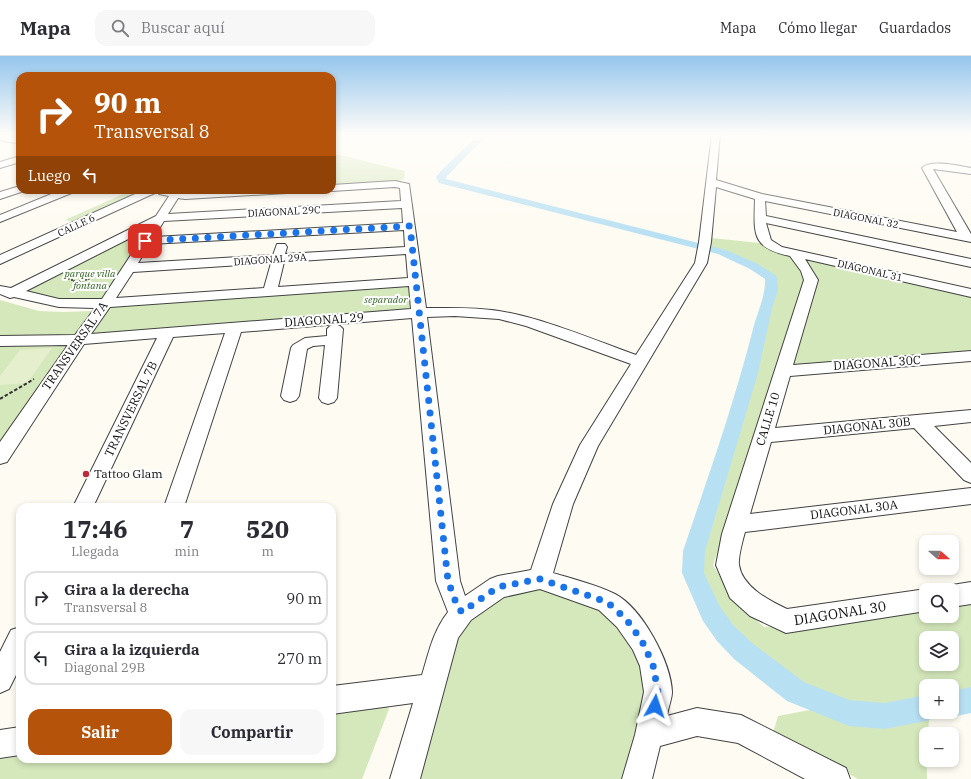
<!DOCTYPE html>
<html lang="es">
<head>
<meta charset="utf-8">
<style>
	:root { --surface:#fff; --page:#f7f7f7; --text:#2b2b33; --muted:#7c7c81; --line:#e1e1e2; --accent:#b45309 }
	body { margin:0; font-family:"IBM Plex Serif",serif; background:var(--page); color:var(--text); height:100vh; display:flex; flex-direction:column; font-size:15px; white-space:nowrap }
	* { box-sizing:border-box; margin:0 }
	p { font-size:13px; color:var(--muted) }
	.icon { flex:none; width:22px; height:22px; fill:none; stroke:currentColor; stroke-width:2; stroke-linecap:round; stroke-linejoin:round }
	.map { position:relative; flex:1; overflow:hidden }
	.drawer { position:absolute; left:16px; top:447px; width:320px; height:260px; display:flex; flex-direction:column; background:var(--surface); border-radius:12px; box-shadow:0 2px 6px #0003 }
	.drawer>* { flex:none }
	.hud { position:absolute; left:16px; top:16px; width:320px; height:122px; border-radius:12px; box-shadow:0 2px 6px #0003; background:#b45309; color:#fff; overflow:hidden }
	.needle { width:26px; rotate:111deg }
	.controls { position:absolute; left:919px; top:479px; display:grid; gap:8px }
	.controls a { display:grid; place-items:center; width:40px; height:40px; border-radius:8px; background:var(--surface); box-shadow:0 2px 6px #0003; font-size:20px }
	.pin { position:absolute; display:grid; place-items:center; width:34px; height:34px; color:#fff; margin:-17px; border-radius:8px; box-shadow:0 2px 6px #0006 }
	.me { position:absolute; width:44px; margin:-22px; rotate:5deg; stroke-linejoin:round; filter:drop-shadow(0 0 3px #0008) }
	.turn { display:flex; align-items:center; gap:14px; height:84px; padding:0 12px; font-size:18px }
	.turn .icon { width:52px; height:52px; stroke-width:2.5 }
	.turn b { display:block; font-size:28px; line-height:34px }
	.then { display:flex; align-items:center; height:38px; padding:0 12px; background:#0003; gap:8px; font-size:15px }
	.eta { display:flex; justify-content:space-evenly; align-items:center; height:68px; text-align:center }
	.eta b { font-size:24px; font-weight:700; line-height:28px }
	.primary-button { display:flex; gap:8px; margin-top:auto; padding:8px 12px }
	.primary-button a { flex:1; height:46px; border-radius:12px; background:var(--accent); color:#fff; font-size:16px; font-weight:700; line-height:46px; text-align:center }
	.primary-button a+a { background:var(--page); color:var(--text) }
	ul { padding:0; list-style:none }
	li { display:flex; align-items:center; gap:12px; height:54px; margin:0 8px 6px; padding:0 4px; border:2px solid var(--line); border-radius:12px }
	li div { flex:1 }
	li b { display:block; font-size:15px }
	li em { font-style:normal }
	header { display:flex; align-items:center; gap:24px; box-sizing:border-box; height:56px; padding:0 20px; background:var(--surface); border-bottom:1px solid var(--line) }
	header strong { font-size:19px }
	nav { display:flex; gap:22px; margin-inline-start:auto; font-size:14px }
	.search { width:280px; height:36px; background:var(--page); display:flex; align-items:center; gap:10px; box-sizing:border-box; padding:0 14px; border-radius:12px; color:var(--muted); font-size:15px }
	.map>svg:first-child { display:block }
	.green { fill:#d5e8bc; fill-rule:evenodd }
	.pitch { fill:#e5efce }
	.lines { fill:none; stroke-linecap:round; stroke-linejoin:round }
	.canal { fill:#b8e0f3; fill-rule:evenodd }
	.minor-casing { stroke:#424242; stroke-width:2 }
	.path-far1 { stroke:#313131; stroke-width:1.5; stroke-dasharray:2 1; stroke-linecap:butt }
	.path { stroke:#313131; stroke-width:2; stroke-dasharray:3.5 2; stroke-linecap:butt }
	.minor { fill:#fff; fill-rule:evenodd }
	.route { stroke:#1a73e8; stroke-width:7; stroke-dasharray:0 12.6 }
	.poi-dot { fill:#b92d3a; stroke:#fff; stroke-width:1.5 }
	.labels { text-anchor:middle; stroke-width:4; stroke-linejoin:round; paint-order:stroke }
	.far-street-label { font-size:10px; fill:#0f0f0f; stroke:#fff }
	.far-park-label { font-size:10px; font-style:italic; fill:#336422; stroke:#fff }
	.street-label { font-size:12px; fill:#0f0f0f; stroke:#fff }
	.poi-label { font-size:12px; fill:#0f0f0f; stroke:#fff; text-anchor:start }
	.near-street-label { font-size:14px; fill:#0f0f0f; stroke:#fff }
</style>
</head>
<body>
<header>
<strong>Mapa</strong>
<div class="search"><svg class="icon" aria-label="search" viewBox="0 0 24 24"><circle cx="10" cy="10" r="6"/><path d="M15 15l6 6"/></svg>Buscar aquí</div>
<nav><a>Mapa</a><a>Cómo llegar</a><a>Guardados</a></nav>
</header>
<div class="map">
<svg width="971" height="723" viewBox="0 0 971 723">
	<rect width="100%" height="100%" fill="#fefbf2"/>
	<!-- green -->
	<g class="green">
		<path d="M332,97L405,115L404,123L399,125L332,129Z"/>
		<path d="M132,134H153L79,167L65,164Z"/>
		<path d="M148,171L101,244C70,245 50,244 21,235Z"/>
		<path d="M711,182L760,187L787,197L799,210L805,226L713,509L733,543L764,571L792,570L926,552V560H952V548L971,546V642L952,646V630H926V651L885,660L849,656L796,636L743,594L727,577L712,557L694,517V495L752,319L765,252L773,234V229L772,222L766,216L725,195L710,191ZM926,582H952V608H926Z"/>
		<path d="M794,197L971,237V300L783,315L811,224Z"/>
		<path d="M416,225L420,257L84,282L107,248Z"/>
		<path d="M0,244L39,255L64,256L91,255L75,279L0,280Z"/>
		<path d="M76,286L0,395V287Z"/>
		<path d="M540,523L607,546L653,609L633,723H406L458,552Z"/>
		<path d="M381,643L389,653L362,723H0V703L20,700V703H332V651Z"/>
		<path d="M831,650L849,658L886,661L922,654L929,663L928,678H926L927,723H858L773,677L778,660Z"/>
	</g>
	<!-- pitch -->
	<path class="pitch" d="M52,292L27,327L0,329V320L20,294Z"/>
	<g class="lines">
		<!-- canal -->
		<g class="canal">
			<path d="M479,78H488L447,120L446,123L726,194L758,208L775,219L777,222L778,234L772,252L758,317L705,495L704,517L719,549L733,569L752,587L804,626L849,644L885,647L926,639V656H937L935,661L926,665L885,673L849,670L787,645L734,603L717,585L703,565L682,517L683,495C708,421 734,348 753,273C757,257 766,239 765,223L750,213L718,198L439,127L436,121L440,116Z"/>
			<path d="M971,631V657L952,661L943,657L942,656H952V635Z"/>
		</g>
		<defs>
			<g id="minor">
				<path d="M0,78L20,82V88L0,84Z"/>
				<path d="M712,78H720L716,124L762,138L957,176L922,112C931,103 959,110 971,112V118L933,113L971,178V186L765,145L766,160L971,203V211L766,167L771,184L782,191L971,233V241L805,203L818,224L793,309L971,295V305L790,320L775,372L971,354V366L934,370L971,407V427L964,424L914,372L771,386L750,458L971,432V448L745,476C743,483 738,502 739,509C742,531 770,545 787,553L926,533L929,534H926V555L786,577L750,560L730,542L716,509L722,478L804,224L801,215L790,200C751,192 754,178 755,143L716,131L711,186L707,207L598,390L573,448L553,517C573,523 597,529 615,538C642,552 671,606 672,636C672,643 668,652 667,660L697,652L741,659L846,712L850,723H805L738,687L697,680L660,690L652,723H622L635,679L644,636L640,610L633,594L617,571L599,554L540,533L504,541L471,564L458,582L420,723H390L413,647L332,658V630L422,619C429,596 433,575 448,556L436,525L412,262L241,276L184,451H164L225,277L173,281L93,451H73L157,282L84,288L7,406L0,408V386L68,289L0,290V280L75,279L95,252L59,251L14,241L10,242L0,238V230L11,232L156,160L169,140L159,138L158,136L159,134L185,137L234,134H292L287,137L185,143L178,142L168,158L401,145L400,132L395,131L332,135L328,134H332V129L395,125L409,128L426,252C450,252 475,251 499,255C543,262 594,284 636,299L695,207L699,186ZM402,152L403,167L154,181L164,165ZM148,173L102,243H59L26,235ZM404,174L405,191L285,198L287,191L285,188H277L273,199L138,207L150,188ZM406,198L408,222L278,231L284,206ZM271,207L264,232L116,242L133,216ZM409,230L411,253L91,278L110,251ZM455,260L499,263L526,270L631,308L580,389L553,448L531,514L498,520L490,523L465,540L460,525L427,261Z"/>
				<path d="M20,100V106L0,112V106Z"/>
				<path d="M20,130V134H24V135L0,143V136Z"/>
				<path d="M61,134H75L74,136L0,166V159Z"/>
				<path d="M144,134H158L157,136L0,208V199Z"/>
				<path d="M335,268L340,270L343,273L337,342L334,346L328,348L322,346L319,342L325,289L313,290L307,293L299,340L296,344L290,346L284,344L281,340L291,292L293,289L305,282L327,280V273L330,270Z"/>
				<path d="M971,526V548L952,551V534H943L944,532L952,529Z"/>
				<path d="M20,571V611L9,633L0,637V596L11,574Z"/>
				<path d="M20,671V699L0,702V674Z"/>
			</g>
		</defs>
		<!-- minor casing -->
		<use href="#minor" class="minor-casing"/>
		<!-- path-far1 -->
		<g class="path-far1">
			<path d="M68,223L112,213"/>
			<path d="M72,223V225C84,225 90,224 100,216"/>
		</g>
		<!-- path -->
		<path class="path" d="M0,343L34,323"/>
		<!-- minor -->
		<use href="#minor" class="minor"/>
	</g>
	<!-- sky -->
	<linearGradient id="sky" x2="0" y2="1"><stop stop-color="#95c6ec"/><stop offset="0.44" stop-color="#fffdf9"/><stop offset="1" stop-color="#fffdf9" stop-opacity="0"/></linearGradient>
	<rect width="971" height="179" fill="url(#sky)"/>
	<g class="lines">
		<!-- route -->
		<path class="route" d="M145,185L410,170L448,525L458,552L462,556L498,531L540,523L607,546L626,563L642,585L653,609L658,636L655,650"/>
	</g>
	<!-- markers -->
	<circle class="poi-dot" cx="86" cy="418" r="4"/>
	<g class="labels">
		<!-- far-street labels -->
		<g class="far-street-label">
			<text transform="translate(284 155) rotate(-3)" y="4">DIAGONAL 29C</text>
			<text transform="translate(866 162) rotate(11)" y="4">DIAGONAL 32</text>
			<text transform="translate(76 169) rotate(-25)" y="4">CALLE 6</text>
			<text transform="translate(270 203) rotate(-4)" y="4">DIAGONAL 29A</text>
			<text transform="translate(870 214) rotate(13)" y="4">DIAGONAL 31</text>
		</g>
		<!-- far-park labels -->
		<g class="far-park-label">
			<text x="90" y="221">parque villa<tspan x="90" dy="12">fontana</tspan></text>
			<text x="386" y="247">separador</text>
		</g>
		<!-- street labels -->
		<g class="street-label">
			<text transform="translate(324 264) rotate(-4)" y="4">DIAGONAL 29</text>
			<text transform="translate(75 290) rotate(-55)" y="4">TRANSVERSAL 7A</text>
			<text transform="translate(877 307) rotate(-4)" y="4">DIAGONAL 30C</text>
			<text transform="translate(131 353) rotate(-64)" y="4">TRANSVERSAL 7B</text>
			<text transform="translate(768 363) rotate(-73)" y="4">CALLE 10</text>
			<text transform="translate(867 370) rotate(-6)" y="4">DIAGONAL 30B</text>
			<text transform="translate(854 454) rotate(-7)" y="4">DIAGONAL 30A</text>
		</g>
		<!-- poi labels -->
		<g class="poi-label">
			<text x="94" y="422">Tattoo Glam</text>
		</g>
		<!-- near-street labels -->
		<g class="near-street-label">
			<text transform="translate(840 557) rotate(-9)" y="5">DIAGONAL 30</text>
		</g>
	</g>
</svg>
<div class="controls">
<a><svg class="needle" viewBox="-14 -14 28 28"><path d="M0-13l5 13h-10z" fill="#e53935"/><path d="M0 13l5-13h-10z" fill="#7c7c81"/></svg></a>
<a><svg class="icon" aria-label="search" viewBox="0 0 24 24"><circle cx="10" cy="10" r="6"/><path d="M15 15l6 6"/></svg></a>
<a><svg class="icon" aria-label="layers" viewBox="0 0 24 24"><path d="M12 4l9 5-9 5-9-5zM3 14l9 5 9-5"/></svg></a>
<a>+</a>
<a>−</a>
</div>
<div class="pin" style="left:145px;top:185px;background:#d93025"><svg class="icon" aria-label="arrive" viewBox="0 0 24 24"><path d="M6 21V4h12l-3 4 3 4H6"/></svg></div>
<svg class="me" style="left:655px;top:650px" viewBox="-20 -20 40 40"><path d="M0-17L14 15 0 8-14 15z" fill="#1a73e8" stroke="#fff" stroke-width="4"/></svg>
<div class="hud">
<div class="turn"><svg class="icon" aria-label="right" viewBox="0 0 24 24"><path d="M7 20v-9h11M14 6l5 5-5 5"/></svg><div><b>90 m</b>Transversal 8</div></div>
<div class="then">Luego<svg class="icon" aria-label="left" viewBox="0 0 24 24"><path d="M17 20v-9H6M10 6l-5 5 5 5"/></svg></div>
</div>
<section class="drawer">
<div class="eta">
<div><b>17:46</b><p>Llegada</p></div>
<div><b>7</b><p>min</p></div>
<div><b>520</b><p>m</p></div>
</div>
<ul>
<li><svg class="icon" aria-label="right" viewBox="0 0 24 24"><path d="M7 20v-9h11M14 6l5 5-5 5"/></svg><div><b>Gira a la derecha</b><p>Transversal 8</p></div><em>90 m</em></li>
<li><svg class="icon" aria-label="left" viewBox="0 0 24 24"><path d="M17 20v-9H6M10 6l-5 5 5 5"/></svg><div><b>Gira a la izquierda</b><p>Diagonal 29B</p></div><em>270 m</em></li>
</ul>
<div class="primary-button"><a>Salir</a><a>Compartir</a></div>
</section>
</div>
</body>
</html>
